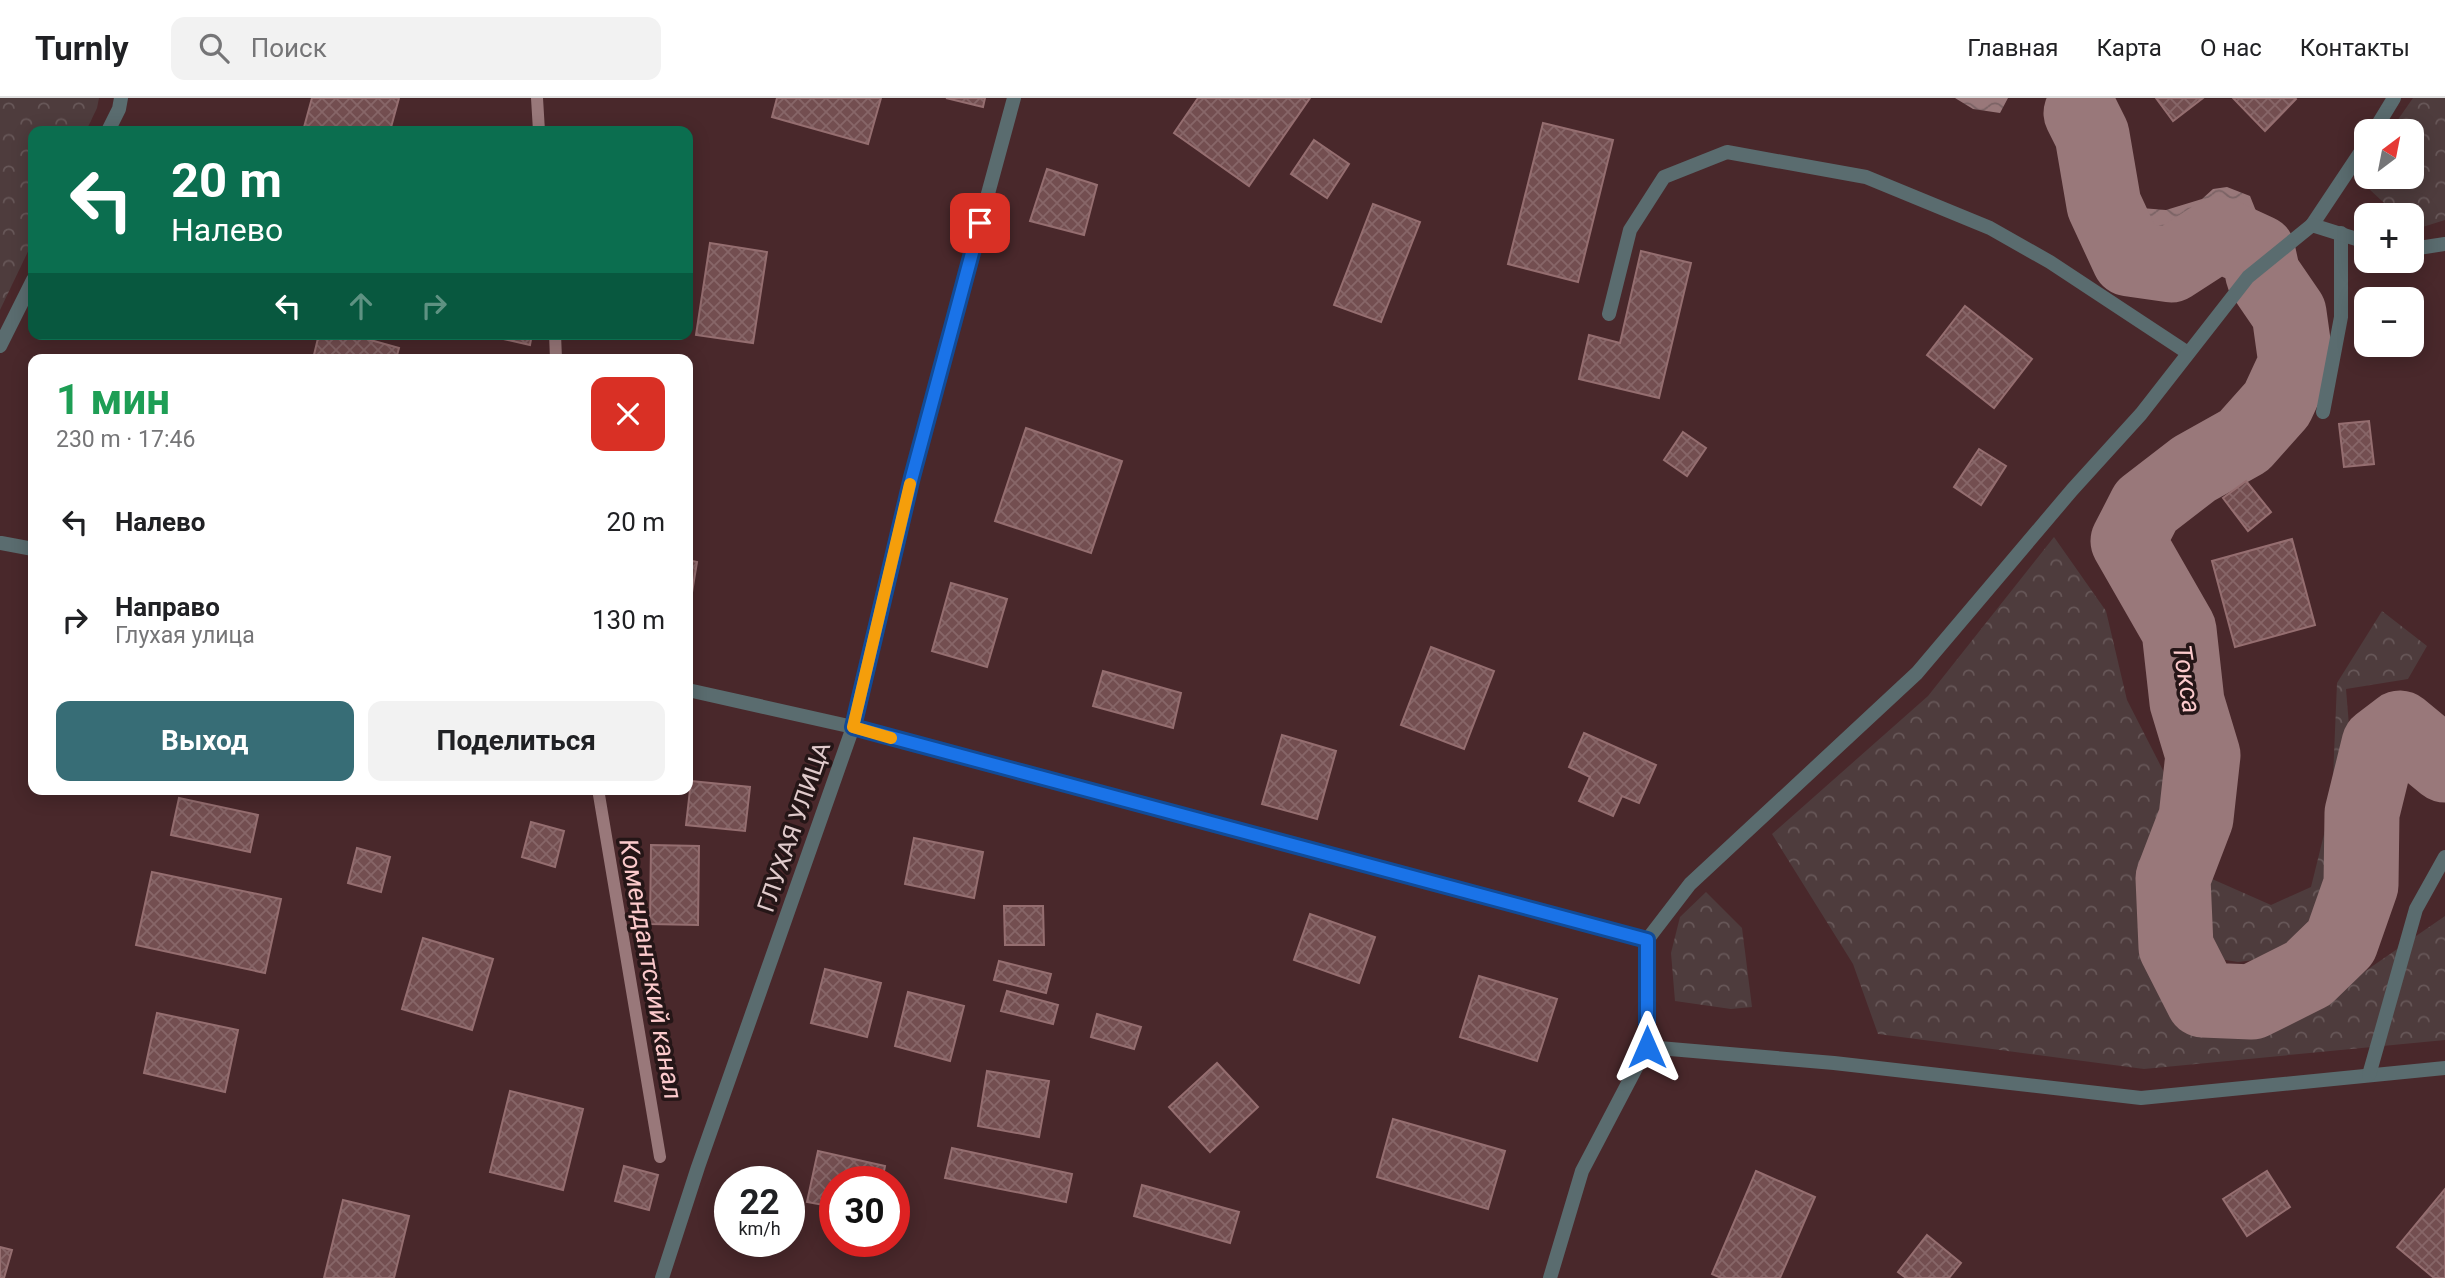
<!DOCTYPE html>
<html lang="ru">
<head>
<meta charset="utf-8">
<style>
	:root { --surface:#fff; --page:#f2f2f2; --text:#202124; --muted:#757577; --line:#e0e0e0; --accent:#376d76 }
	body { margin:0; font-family:Roboto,sans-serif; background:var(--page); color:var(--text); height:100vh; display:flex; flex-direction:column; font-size:26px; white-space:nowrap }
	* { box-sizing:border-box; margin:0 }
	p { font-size:23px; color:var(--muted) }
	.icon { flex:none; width:38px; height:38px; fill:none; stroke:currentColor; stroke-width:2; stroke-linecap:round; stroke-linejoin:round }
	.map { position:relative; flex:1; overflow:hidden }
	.panel { position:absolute; left:28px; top:256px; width:665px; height:441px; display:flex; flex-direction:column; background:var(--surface); border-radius:14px; box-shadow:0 4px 18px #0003 }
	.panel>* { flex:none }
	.guide { position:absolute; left:28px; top:28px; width:665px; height:214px; border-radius:14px; box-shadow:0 4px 18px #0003; background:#0b6e4f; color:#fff; overflow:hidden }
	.needle { width:46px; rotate:32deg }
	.buttons { position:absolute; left:2354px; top:21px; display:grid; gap:14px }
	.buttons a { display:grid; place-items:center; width:70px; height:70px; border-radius:14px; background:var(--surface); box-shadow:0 4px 18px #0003; font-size:35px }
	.speed { position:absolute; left:714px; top:1068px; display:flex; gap:14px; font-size:35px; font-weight:700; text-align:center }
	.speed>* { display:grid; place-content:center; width:91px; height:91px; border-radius:50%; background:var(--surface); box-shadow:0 4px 18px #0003; line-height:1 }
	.speed small { font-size:18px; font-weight:400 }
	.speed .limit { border:10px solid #d22; background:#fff; color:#111 }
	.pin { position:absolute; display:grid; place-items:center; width:60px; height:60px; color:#fff; margin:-30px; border-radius:14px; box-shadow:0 4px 10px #0006 }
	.me { position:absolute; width:77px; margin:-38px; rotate:0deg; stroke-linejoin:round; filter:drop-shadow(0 0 5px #0008) }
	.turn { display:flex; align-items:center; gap:24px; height:147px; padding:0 28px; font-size:32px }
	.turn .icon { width:91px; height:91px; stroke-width:2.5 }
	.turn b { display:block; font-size:49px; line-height:60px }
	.lanes { display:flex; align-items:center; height:66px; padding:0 28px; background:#0003; justify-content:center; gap:35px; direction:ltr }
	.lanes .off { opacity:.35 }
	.round { display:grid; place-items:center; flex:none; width:74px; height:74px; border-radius:14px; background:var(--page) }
	.summary { display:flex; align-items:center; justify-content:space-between; height:119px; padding:0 28px }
	h1 { font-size:42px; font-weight:700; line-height:52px; color:#1e9e55 }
	.action { display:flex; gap:14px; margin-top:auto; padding:14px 28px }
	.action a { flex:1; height:80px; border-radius:14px; background:var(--accent); color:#fff; font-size:28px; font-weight:700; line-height:80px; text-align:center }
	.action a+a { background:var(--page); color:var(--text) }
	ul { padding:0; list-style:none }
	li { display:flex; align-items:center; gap:21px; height:98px; padding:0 28px }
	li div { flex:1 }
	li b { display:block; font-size:26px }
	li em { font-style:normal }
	header { display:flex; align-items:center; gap:42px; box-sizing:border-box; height:98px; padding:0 35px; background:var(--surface); border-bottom:2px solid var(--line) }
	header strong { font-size:33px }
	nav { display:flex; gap:38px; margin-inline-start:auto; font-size:24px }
	.search { width:490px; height:63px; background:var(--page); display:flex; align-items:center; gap:18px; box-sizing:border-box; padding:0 24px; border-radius:14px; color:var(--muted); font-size:26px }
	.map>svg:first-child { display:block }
	.forest { fill:url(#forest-crowns) }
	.water { fill:url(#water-waves) }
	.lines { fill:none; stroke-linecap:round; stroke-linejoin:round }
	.stream { stroke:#99787a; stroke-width:12 }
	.river { stroke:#99787a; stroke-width:75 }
	.building { fill:url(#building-cross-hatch); stroke:#956e70; stroke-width:2 }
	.service { stroke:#5a6c6f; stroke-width:14 }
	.minor { stroke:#5a6c6f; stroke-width:14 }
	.route-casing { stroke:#114b97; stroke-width:18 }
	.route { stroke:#1a73e8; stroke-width:12 }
	.slow { stroke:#f59e0b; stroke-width:12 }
	.labels { text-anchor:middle; stroke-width:7; stroke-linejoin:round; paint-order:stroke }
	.street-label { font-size:24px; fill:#e1cbcc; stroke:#251617 }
	.water-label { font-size:26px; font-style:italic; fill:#fccacc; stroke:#251617 }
</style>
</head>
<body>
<header>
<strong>Turnly</strong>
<div class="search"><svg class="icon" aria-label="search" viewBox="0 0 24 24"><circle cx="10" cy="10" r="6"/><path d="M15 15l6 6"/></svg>Поиск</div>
<nav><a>Главная</a><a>Карта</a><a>О нас</a><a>Контакты</a></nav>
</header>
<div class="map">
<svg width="2445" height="1180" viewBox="0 0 2445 1180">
	<defs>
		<pattern id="forest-crowns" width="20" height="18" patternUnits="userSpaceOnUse" patternTransform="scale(1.75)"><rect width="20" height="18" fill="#4e3c3d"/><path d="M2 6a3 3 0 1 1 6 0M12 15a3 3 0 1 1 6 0" fill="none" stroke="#675758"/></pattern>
		<pattern id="water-waves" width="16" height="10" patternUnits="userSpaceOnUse" patternTransform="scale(1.75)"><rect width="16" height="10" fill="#99787a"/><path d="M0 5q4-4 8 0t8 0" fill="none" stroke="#7b6365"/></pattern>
		<pattern id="building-cross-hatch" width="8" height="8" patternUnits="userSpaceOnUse" patternTransform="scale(1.75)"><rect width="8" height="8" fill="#734e50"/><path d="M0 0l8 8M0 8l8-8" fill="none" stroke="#876668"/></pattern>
	</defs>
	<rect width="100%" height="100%" fill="#49282b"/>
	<!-- forest -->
	<g class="forest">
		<path d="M0,0H99L97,10L86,33H33V143L0,212Z"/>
		<path d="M2413,0H2445V122L2413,132L2412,117H2397L2368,90L2366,79H2412V33H2390Z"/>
		<path d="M2054,439L2106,513L2127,602L2169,684L2153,773L2165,853L2195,908L2251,914L2322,903L2445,818V942L2144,971L1878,936L1853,866L1772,736L1928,598Z"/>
		<path d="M2382,513L2427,548L2408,581L2346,591L2352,664L2340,750L2339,802L2324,824L2306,845L2271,860L2238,864L2208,859L2186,835L2194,773L2271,807L2311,789L2332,704L2337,585Z"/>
		<path d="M1706,794L1742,830L1752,909L1731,911L1675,903L1671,855L1680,819Z"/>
	</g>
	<!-- water -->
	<g class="water">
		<path d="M1955,0H2008L2000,15L1973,11Z"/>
		<path d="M2227,89L2250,98L2258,118L2278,129L2271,142L2281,164L2294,184L2307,216L2294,250L2289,215L2263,177L2257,154L2219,136L2171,167L2129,161L2104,107L2166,112L2202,101L2213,91Z"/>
	</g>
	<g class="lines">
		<!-- stream -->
		<g class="stream">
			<path d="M537,0L539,33"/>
			<path d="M555,236L556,261"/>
			<path d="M598,691L660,1059"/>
		</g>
		<!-- river -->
		<path class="river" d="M2081,15L2092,37L2104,107L2129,161L2171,167L2219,136L2258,154L2263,177L2289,215L2296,265L2277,306L2244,343L2194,371L2146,408L2128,443L2179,532L2187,604L2203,657L2196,720L2173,780L2176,849L2203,902L2252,904L2308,876L2341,844L2361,787L2362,715L2379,646L2400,630L2445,667"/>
	</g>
	<!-- building -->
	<g class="building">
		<path d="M312,0H399L390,33H303Z"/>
		<path d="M777,0H881L868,46L772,19Z"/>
		<path d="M946,0H985L983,9Z"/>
		<path d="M1198,0H1310L1249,88L1174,35Z"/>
		<path d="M2156,0H2203L2173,23Z"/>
		<path d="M2233,0H2295L2296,1L2265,33Z"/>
		<path d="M1543,25L1613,42L1578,184L1508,166Z"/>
		<path d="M1314,42L1349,66L1327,100L1291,76Z"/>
		<path d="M1047,71L1097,87L1084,137L1030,123Z"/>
		<path d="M1373,106L1420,124L1381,224L1334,207Z"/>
		<path d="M710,145L767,154L753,245L696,237Z"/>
		<path d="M1641,153L1691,165L1659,300L1579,281L1589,237L1620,245Z"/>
		<path d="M1965,208L2032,261L1994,310L1927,257Z"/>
		<path d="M319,236H349L399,250L396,261H313Z"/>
		<path d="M491,236H532L530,247L490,238Z"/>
		<path d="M2369,323L2374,366L2344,369L2339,326Z"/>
		<path d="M1026,330L1122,363L1091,455L995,423Z"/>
		<path d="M1683,334L1706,350L1687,378L1664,362Z"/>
		<path d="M1979,351L2006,368L1981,407L1954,389Z"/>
		<path d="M2246,383L2271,414L2248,433L2223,400Z"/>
		<path d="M2292,441L2315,527L2235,549L2212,463Z"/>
		<path d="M688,462L697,464L688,519Z"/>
		<path d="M951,485L1007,501L987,569L932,553Z"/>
		<path d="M1431,549L1494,573L1464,651L1401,627Z"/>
		<path d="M1103,573L1181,595L1173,630L1093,608Z"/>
		<path d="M1584,635L1656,667L1639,705L1622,698L1613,718L1579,703L1590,679L1569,669Z"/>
		<path d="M1282,637L1336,653L1317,721L1262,706Z"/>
		<path d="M691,683L750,689L745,733L686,727Z"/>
		<path d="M179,700L258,717L250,754L171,737Z"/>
		<path d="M531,724L564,733L555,769L522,759Z"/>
		<path d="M914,740L983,754L974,800L905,786Z"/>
		<path d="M651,747L699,748L698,827L650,826Z"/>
		<path d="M357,750L390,759L381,794L348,785Z"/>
		<path d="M152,774L281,801L265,875L136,847Z"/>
		<path d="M1004,808H1043L1044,847H1005Z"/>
		<path d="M1310,816L1375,839L1359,885L1294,862Z"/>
		<path d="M423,840L493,861L472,932L402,911Z"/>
		<path d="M999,863L1051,876L1046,895L994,882Z"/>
		<path d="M825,871L881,885L867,939L811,925Z"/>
		<path d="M1479,878L1557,901L1537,963L1460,939Z"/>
		<path d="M1007,893L1058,907L1053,926L1001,913Z"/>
		<path d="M908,894L964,908L950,963L895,948Z"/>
		<path d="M157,915L238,932L225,994L144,975Z"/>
		<path d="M1097,916L1141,929L1134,951L1091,939Z"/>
		<path d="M1217,965L1258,1009L1210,1054L1169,1009Z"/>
		<path d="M987,973L1049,983L1039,1039L978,1028Z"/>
		<path d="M510,993L583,1011L563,1092L490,1074Z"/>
		<path d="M1393,1021L1505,1053L1488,1111L1377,1079Z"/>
		<path d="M952,1050L1072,1076L1066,1104L945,1080Z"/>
		<path d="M818,1053L885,1068L882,1083H835V1109L807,1104Z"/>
		<path d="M624,1068L658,1077L649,1112L615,1103Z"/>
		<path d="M1756,1073L1815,1099L1780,1180H1721L1712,1176Z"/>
		<path d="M2267,1073L2290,1109L2247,1138L2223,1101Z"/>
		<path d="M1142,1087L1239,1114L1230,1145L1134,1118Z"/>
		<path d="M2445,1091V1180H2434L2397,1149Z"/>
		<path d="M343,1102L409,1118L394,1180H324Z"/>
		<path d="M1927,1137L1961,1165L1949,1180H1906L1898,1174Z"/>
		<path d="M0,1149L12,1152L4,1180H0Z"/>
	</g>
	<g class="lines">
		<!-- service -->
		<g class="service">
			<path d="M2374,33L2394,0"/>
			<path d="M2312,127L2366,46"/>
			<path d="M2412,151L2445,146"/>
			<path d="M1609,216L1630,132L1664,79L1727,54L1866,79L1990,130L2050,164L2188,255"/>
			<path d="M2323,314L2341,219V135"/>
			<path d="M1647,842L1690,786L1917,575L2072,392L2141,316L2248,179L2312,127L2366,144"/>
			<path d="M1647,949L1834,965L2141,1000L2445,970"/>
			<path d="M2369,977L2416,811L2445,759"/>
		</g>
		<!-- minor -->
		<g class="minor">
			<path d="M108,33L119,11L121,0"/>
			<path d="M0,248L33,182"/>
			<path d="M1,445L33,451"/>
			<path d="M688,592L853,629L1647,842V949L1582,1073L1550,1180"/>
			<path d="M662,1180L698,1069L853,629L911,379L1014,0"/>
		</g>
	</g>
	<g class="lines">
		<defs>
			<path id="route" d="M980,125L912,379L853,629L1647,842V949"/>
		</defs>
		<!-- route casing -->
		<use href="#route" class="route-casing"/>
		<!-- route -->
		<use href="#route" class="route"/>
		<!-- slow -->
		<path class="slow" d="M891,640L853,629L910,386"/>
	</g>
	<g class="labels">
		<!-- street labels -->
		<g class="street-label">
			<text transform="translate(794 729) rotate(-71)" y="8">ГЛУХАЯ УЛИЦА</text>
		</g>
		<!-- water labels -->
		<g class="water-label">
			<text transform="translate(2187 581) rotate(81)" y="9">Токса</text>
			<text transform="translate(651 871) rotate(80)" y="9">Комендантский канал</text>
		</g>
	</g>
</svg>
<div class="buttons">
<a><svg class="needle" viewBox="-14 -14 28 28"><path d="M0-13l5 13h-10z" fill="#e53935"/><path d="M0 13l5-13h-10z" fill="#757577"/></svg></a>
<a>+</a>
<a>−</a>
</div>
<div class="speed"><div>22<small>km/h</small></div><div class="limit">30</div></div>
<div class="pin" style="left:980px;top:125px;background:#d93025"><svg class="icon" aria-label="arrive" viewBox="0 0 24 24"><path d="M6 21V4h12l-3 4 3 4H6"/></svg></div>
<svg class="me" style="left:1647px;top:949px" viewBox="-20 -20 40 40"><path d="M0-17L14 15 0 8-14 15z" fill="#1a73e8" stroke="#fff" stroke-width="4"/></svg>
<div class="guide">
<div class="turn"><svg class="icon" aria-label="left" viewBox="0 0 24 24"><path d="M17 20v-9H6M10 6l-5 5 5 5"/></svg><div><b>20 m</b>Налево</div></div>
<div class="lanes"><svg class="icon" aria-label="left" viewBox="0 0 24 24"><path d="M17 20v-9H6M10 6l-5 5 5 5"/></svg><svg class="icon off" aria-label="ahead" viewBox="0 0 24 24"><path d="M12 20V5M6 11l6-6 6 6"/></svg><svg class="icon off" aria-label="right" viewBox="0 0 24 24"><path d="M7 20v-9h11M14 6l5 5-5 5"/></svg></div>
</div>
<section class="panel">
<div class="summary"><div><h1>1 мин</h1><p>230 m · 17:46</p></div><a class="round" style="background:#d93025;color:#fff"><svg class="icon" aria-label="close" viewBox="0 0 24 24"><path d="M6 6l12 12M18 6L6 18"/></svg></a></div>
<ul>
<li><svg class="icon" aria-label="left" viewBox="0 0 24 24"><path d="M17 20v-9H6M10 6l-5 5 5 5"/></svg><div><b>Налево</b></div><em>20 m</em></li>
<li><svg class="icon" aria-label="right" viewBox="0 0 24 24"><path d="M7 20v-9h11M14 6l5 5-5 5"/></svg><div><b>Направо</b><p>Глухая улица</p></div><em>130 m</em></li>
</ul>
<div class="action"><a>Выход</a><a>Поделиться</a></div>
</section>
</div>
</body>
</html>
